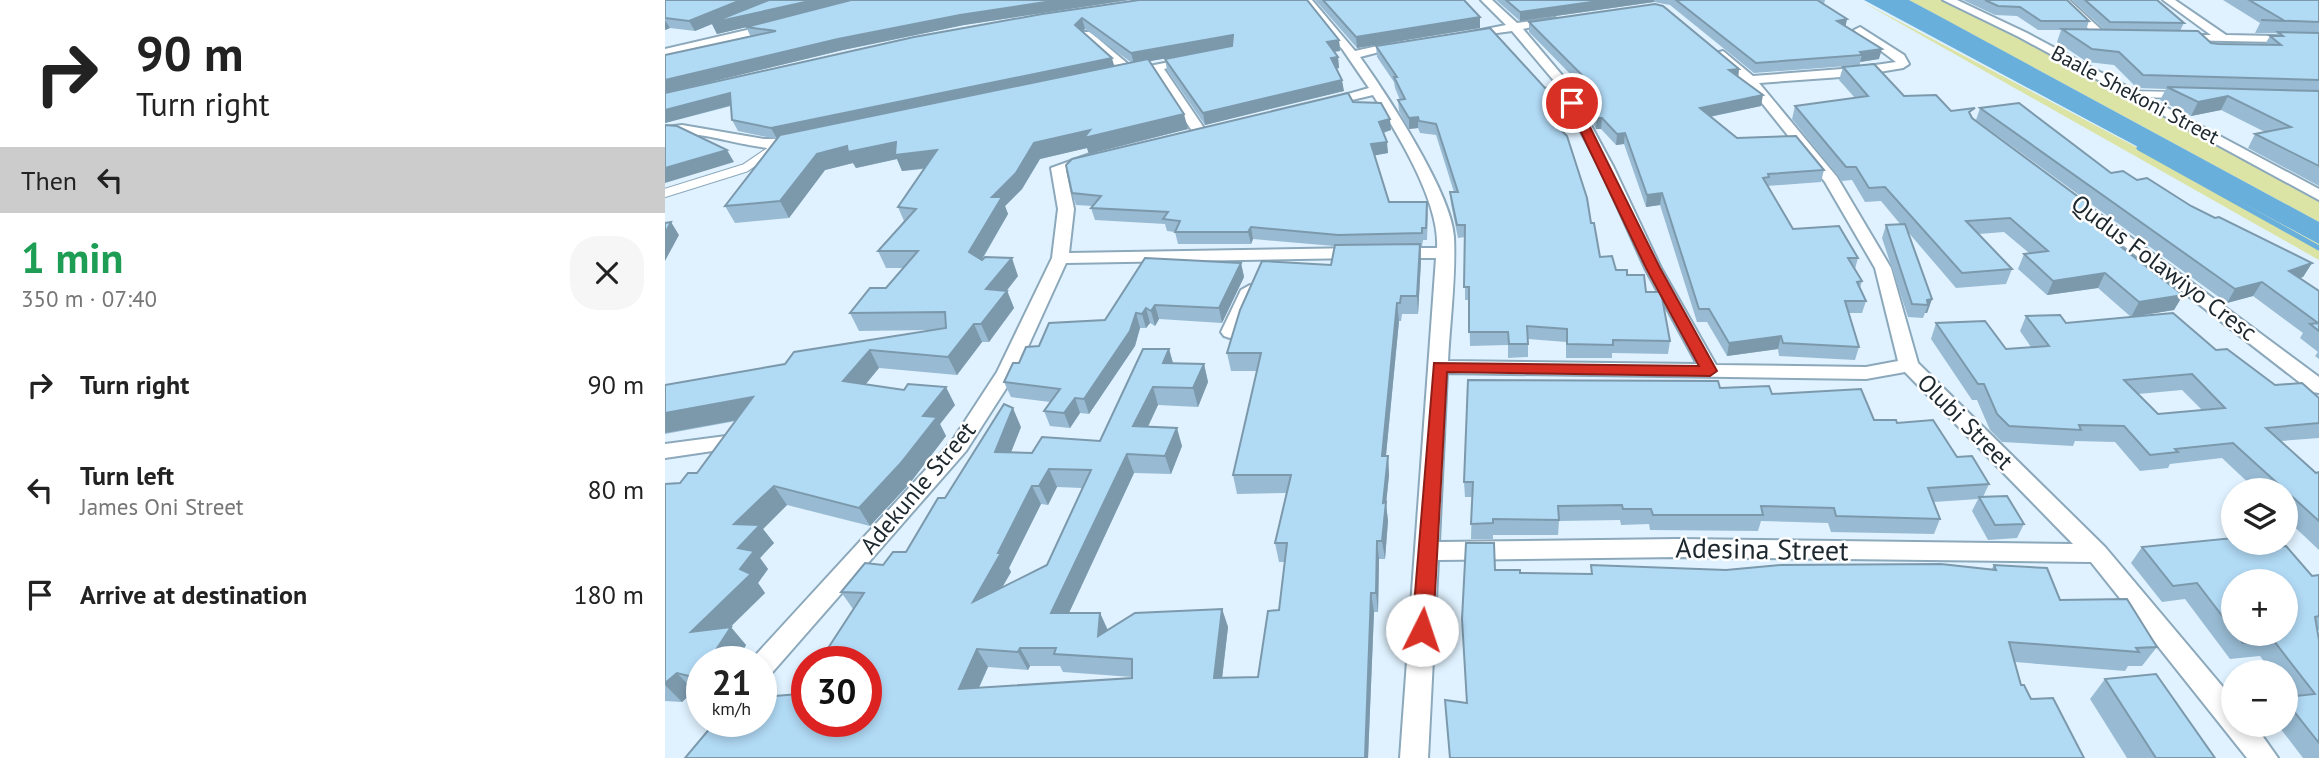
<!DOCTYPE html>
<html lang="en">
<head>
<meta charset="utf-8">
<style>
	:root { --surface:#fff; --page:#f6f6f6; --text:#222; --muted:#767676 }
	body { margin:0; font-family:"PT Sans",sans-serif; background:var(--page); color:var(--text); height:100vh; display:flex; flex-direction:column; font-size:26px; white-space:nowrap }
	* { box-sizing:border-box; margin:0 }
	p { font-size:23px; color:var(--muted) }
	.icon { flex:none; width:38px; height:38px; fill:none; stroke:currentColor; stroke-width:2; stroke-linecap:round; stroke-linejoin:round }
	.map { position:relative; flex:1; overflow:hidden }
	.drawer { display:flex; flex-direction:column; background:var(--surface); width:665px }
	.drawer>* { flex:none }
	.guide { background:#fff; color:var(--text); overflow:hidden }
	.fabs { position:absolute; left:1556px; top:478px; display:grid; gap:14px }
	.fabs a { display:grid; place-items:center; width:77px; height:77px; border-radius:50%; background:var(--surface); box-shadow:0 4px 10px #0003; font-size:35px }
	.speed { position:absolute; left:21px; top:646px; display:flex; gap:14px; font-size:35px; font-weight:700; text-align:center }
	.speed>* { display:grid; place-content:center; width:91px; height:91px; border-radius:50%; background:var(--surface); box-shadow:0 4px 10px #0003; line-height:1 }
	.speed small { font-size:18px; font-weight:400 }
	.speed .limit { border:10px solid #d22; background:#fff; color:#111 }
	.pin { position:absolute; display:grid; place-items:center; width:60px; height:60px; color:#fff; margin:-30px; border:4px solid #fff; border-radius:50%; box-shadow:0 2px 7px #0007 }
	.me { position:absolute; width:77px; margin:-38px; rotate:4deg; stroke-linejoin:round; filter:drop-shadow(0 0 5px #0008) }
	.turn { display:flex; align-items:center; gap:24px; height:147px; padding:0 21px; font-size:32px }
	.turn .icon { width:91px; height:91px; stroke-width:2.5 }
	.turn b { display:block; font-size:49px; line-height:60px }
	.then { display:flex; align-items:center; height:66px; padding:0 21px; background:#0003; gap:14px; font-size:26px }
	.round { display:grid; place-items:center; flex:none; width:74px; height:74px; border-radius:28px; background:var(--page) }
	.headline { display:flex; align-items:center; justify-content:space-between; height:119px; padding:0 21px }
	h1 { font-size:42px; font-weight:600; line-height:52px; color:#1e9e55 }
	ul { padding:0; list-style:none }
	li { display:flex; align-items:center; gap:21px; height:105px; padding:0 21px }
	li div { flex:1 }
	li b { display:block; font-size:26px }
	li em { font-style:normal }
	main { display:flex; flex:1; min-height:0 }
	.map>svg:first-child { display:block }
	.green { fill:#dbe3a5 }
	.water { fill:#69afdc }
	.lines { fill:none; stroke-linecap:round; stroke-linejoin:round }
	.stream { stroke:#69afdc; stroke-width:5 }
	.lane-far1-casing { stroke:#8ca8bb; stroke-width:9 }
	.lane-casing { stroke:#8ca8bb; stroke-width:10 }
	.street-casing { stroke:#8ca8bb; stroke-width:4 }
	.lane-far1 { stroke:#fff; stroke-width:6 }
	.lane { stroke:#fff; stroke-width:8 }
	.street { fill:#fff; fill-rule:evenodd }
	.wall { fill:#98bbd3; fill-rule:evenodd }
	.shaded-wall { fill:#7c99ac }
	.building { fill:#b1daf5; stroke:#7c99ac; stroke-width:2; fill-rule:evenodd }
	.route { fill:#d93025; stroke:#8d1f18; stroke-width:2 }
	.labels { text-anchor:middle; stroke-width:5; stroke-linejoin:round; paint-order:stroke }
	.far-street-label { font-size:21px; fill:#1c272e; stroke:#fff }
	.street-label { font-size:24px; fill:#1c272e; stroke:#fff }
	.near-street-label { font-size:28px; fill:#1c272e; stroke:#fff }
</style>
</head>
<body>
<main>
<section class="drawer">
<div class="guide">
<div class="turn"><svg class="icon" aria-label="right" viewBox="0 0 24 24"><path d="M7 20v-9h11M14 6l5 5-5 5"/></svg><div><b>90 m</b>Turn right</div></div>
<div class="then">Then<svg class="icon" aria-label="left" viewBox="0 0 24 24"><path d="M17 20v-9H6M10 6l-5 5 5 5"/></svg></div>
</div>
<div class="headline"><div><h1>1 min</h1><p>350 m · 07:40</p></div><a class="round"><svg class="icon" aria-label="close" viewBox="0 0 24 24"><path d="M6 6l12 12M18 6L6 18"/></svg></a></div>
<ul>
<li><svg class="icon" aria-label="right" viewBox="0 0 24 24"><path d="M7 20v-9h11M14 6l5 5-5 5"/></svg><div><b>Turn right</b></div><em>90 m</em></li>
<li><svg class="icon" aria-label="left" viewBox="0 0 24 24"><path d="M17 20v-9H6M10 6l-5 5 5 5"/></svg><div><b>Turn left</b><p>James Oni Street</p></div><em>80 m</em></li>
<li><svg class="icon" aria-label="arrive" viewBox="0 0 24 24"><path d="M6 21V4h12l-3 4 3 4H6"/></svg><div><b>Arrive at destination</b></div><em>180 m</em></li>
</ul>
</section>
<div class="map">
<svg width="1654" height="758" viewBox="0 0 1654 758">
	<rect width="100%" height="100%" fill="#e0f2ff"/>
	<!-- green -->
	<g class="green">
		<path d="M1194,0L1654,244V260Z"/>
		<path d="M1244,0H1279L1354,37L1654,202V222Z"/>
	</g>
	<!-- water -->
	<path class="water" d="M1199,0H1244L1274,16L1654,222V244Z"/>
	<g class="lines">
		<!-- stream -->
		<path class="stream" d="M1474,148L1654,248"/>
		<defs>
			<path id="lane-far1" d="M1469,94L1510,95"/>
			<path id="lane" d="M0,193L80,168L108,149"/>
			<g id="street">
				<path d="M636,0H647L690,51L735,41L741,45L695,57C720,92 787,193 789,237C791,277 785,320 783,361L1032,364L980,268L935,168L890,82L847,31L802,37L796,34L841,25L816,0H827L852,23L890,18L896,21L858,29L902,81L949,168L996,268L1051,365L1201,367L1233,361L1210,268L1160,182L1081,83L1048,54L1058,51L1088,76L1190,68L1231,62L1191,32L1189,30L1195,27L1239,55L1244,64L1238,68L1190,76L1094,83L1172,177L1226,268L1253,363L1440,547L1568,699V724H1589L1613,758H1582L1426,562L1013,557L773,560L763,758H735L771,258H731L723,253L731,248H772C775,202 732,133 708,95L662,106L655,102L704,88L678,50ZM1240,372L1408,544L1013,539L774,542L782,373L1201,379Z"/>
				<path d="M1278,0H1292L1362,33L1654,189V200L1354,37Z"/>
				<path d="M1393,0H1404L1441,34V38H1433Z"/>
				<path d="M1498,0H1510L1561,35L1654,37V43L1512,40V36L1516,35H1546Z"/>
				<path d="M108,24L114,27L112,29L0,57V49Z"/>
				<path d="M417,32H425L469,69L530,57V63L499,69L541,131L539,134H529L488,72L462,76L417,36Z"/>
				<path d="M17,125L99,139H132L139,143C120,159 57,137 33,135C22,133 11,134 0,135V127Z"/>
				<path d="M428,153L435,157L433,160L401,170L409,209L404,253L694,248L702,253L694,258L401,263L351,373L301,451L105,675L96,678V662H86L87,659L287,441L332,372L387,258L393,209L386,168Z"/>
				<path d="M1406,193L1654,377V393L1647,392L1401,201V195Z"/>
				<path d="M585,285L594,290L574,332L565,338L559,336L556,332L576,290Z"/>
				<path d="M61,436L68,438L71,443L68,448L0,458V444Z"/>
			</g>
		</defs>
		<!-- lane-far1 casing -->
		<use href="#lane-far1" class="lane-far1-casing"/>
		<!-- lane casing -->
		<use href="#lane" class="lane-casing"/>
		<!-- street casing -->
		<use href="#street" class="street-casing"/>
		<!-- lane-far1 -->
		<use href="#lane-far1" class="lane-far1"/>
		<!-- lane -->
		<use href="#lane" class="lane"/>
		<!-- street -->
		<use href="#street" class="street"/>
	</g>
	<!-- wall -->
	<g class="wall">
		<path d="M0,0H464L299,25L178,50L7,91L377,14L674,40L675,51L669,52L673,57L674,68L671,69L679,91L540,125L502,70L500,59L515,56L485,61L523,129L424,154L422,148L375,159L357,189L340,206L343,214L317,260L353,276L342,290L349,308L324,342H317L292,375L214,368L201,384L290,405L275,424L281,436L245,483L205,526L122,505L98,529L109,543L95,558L103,569L93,583L100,593L65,627L81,645L71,662H37V693L29,691L17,702L0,701V484L15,483L32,473L71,421L0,434V385L120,364L267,330L194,331L185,313L221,288L238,268H221L213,251L239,221L233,207L259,169L237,171L232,159L191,168L188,163L160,170L124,218L70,223L60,206L111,139L73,131L67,120L66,106L0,123V55L86,37L81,27L94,24L52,34L47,24L30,31L5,28L0,30ZM420,29L467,63L450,66L417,31Z"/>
		<path d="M650,0H799L815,17V28L692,48Z"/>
		<path d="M831,0H1160L1159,4L1182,19L1180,26L1214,59L1195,62V65L1089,73L1005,5L989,2L855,21Z"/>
		<path d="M1298,0H1402L1424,21L1421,30H1440L1407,0H1492L1519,23L1515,31L1546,43L1600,44L1605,36H1610L1612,33H1590L1595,23L1558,0H1654V186L1583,148L1590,134L1600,132L1556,110L1526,116L1495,100L1501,89L1472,88L1449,65L1422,62L1392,42L1396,30H1373L1352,16L1330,15Z"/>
		<path d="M864,22L1074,69L1073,77L1096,106L1045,117L1072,138L1159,170L1156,182L1102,186L1128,229L1193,258L1190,269L1197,281L1195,288L1201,301L1197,313H1184L1194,347L1190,360L1114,356L1113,349L1062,356L1042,322H1032L995,205L981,207L959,144L951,145L936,129H931L912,93L913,82L864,32Z"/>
		<path d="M711,46L913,131L898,132L935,257L951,270L962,275L981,292L1005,341L1003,354L947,353V358H901V342L863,339V357L843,358V345L805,346L804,300H800V237L793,238L786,204L785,192H789L771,135L755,133L753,128L744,129L734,111L733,100H735L730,88L729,82L712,57Z"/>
		<path d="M1178,67L1239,96L1307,117L1421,219L1518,295L1509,310L1466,317L1433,288L1382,295L1353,269L1359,254L1364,253L1339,232L1314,234L1347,269L1341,284L1291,288L1243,232L1267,299L1262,313H1260L1258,318L1243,317L1217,238L1221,225H1236L1216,201L1200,202L1187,180L1177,181L1127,119L1130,106L1190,98L1174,80Z"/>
		<path d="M688,102L726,130L719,133L723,153L709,155L724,202H762L763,214L762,240H758L757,246H756V261L753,314H737L736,321H734L721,456H723L724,475L721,504L723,521L720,559H714L713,612H709L703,758H20L134,694L188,609L176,592L218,565L241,552L280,498L356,427L346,452L367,453L435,441L504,349L508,363L539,364L543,382L533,407L493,405L483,427L517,446L506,474L469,473L404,613H435L443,630L557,609L563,627L557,678L593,677L614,610L620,562H614L610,543L621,493L572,494L568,475L592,371H566L562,353L666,265L669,246L588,239L586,244H513L510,232L502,231L500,224L430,220L426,208L427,206L411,205L407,193ZM392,487L417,488L382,565L337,587L346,572L344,568L376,504L383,505ZM365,666H395L398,672L467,677V678L314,688L323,667L363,670Z"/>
		<path d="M1315,108L1446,173L1472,180L1550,218L1647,263L1638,277L1635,278L1654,291V359L1650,356L1653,352L1635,338L1638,333L1588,296L1562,303L1311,120Z"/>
		<path d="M576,263L579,277L557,323L494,319L490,326L485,323L481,328H475L470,346L424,414L415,413L405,428L385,426L379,411L385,402L346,397L339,382L354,363L374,346Z"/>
		<path d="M1361,316L1551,350L1610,385L1654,398V438L1616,441L1651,473L1654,472V550L1620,518V490H1591L1557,458L1505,464L1503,468L1475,471L1450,442L1410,441L1408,446L1337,442L1325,430L1312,400H1307L1266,339L1271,323L1341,349L1366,347L1355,331ZM1517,390L1537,410L1493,414L1473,394Z"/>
		<path d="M1055,388L1107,394L1209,420L1232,423L1292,457L1324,484L1318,497L1359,524L1352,538L1323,540L1307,511L1313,499L1269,502L1275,519L1269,534L1166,532L1163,523L1096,521L1093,531L985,530L984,524L956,525L955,520L894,521L893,535H828V539H806L807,497H800L799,482Z"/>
		<path d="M1477,547L1585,548L1647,576L1654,575V630H1652L1654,640V758H1638L1612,724H1620V697L1625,696L1620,690V672H1607L1595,656L1565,659L1520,599L1497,602L1466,563ZM1568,581L1620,634H1568Z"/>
		<path d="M926,565L1061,570H1326L1329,565L1395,600L1492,647L1477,666H1463L1460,671L1350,662L1356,685L1366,699L1419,758L830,570L855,573L926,574Z"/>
		<path d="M1440,679L1550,758H1462L1425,699Z"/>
	</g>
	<!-- shaded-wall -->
	<g class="shaded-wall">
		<path d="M76,0H197L52,34L47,24L30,31L24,21Z"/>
		<path d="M394,0H464L299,25L178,50L0,93V80L173,39L295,15Z"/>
		<path d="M941,0H989V2L855,21V12Z"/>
		<path d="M815,17V28L692,48L691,37Z"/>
		<path d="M417,18L420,29L413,36L410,25Z"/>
		<path d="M1182,19L1180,29L1172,21Z"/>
		<path d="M0,20L5,28L0,30Z"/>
		<path d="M568,35L570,46L469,64L466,53Z"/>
		<path d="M674,40L675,51L664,52L662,42Z"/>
		<path d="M1217,49L1214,59L1195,62L1197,55L1195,52Z"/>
		<path d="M673,57L674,68L667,69L666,58Z"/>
		<path d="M447,58L450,69L112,139L106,128Z"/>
		<path d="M1074,69L1073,79L1064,70Z"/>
		<path d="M677,80L679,91L540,125L538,113Z"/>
		<path d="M65,93L71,104L0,123V110Z"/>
		<path d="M1098,95L1096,106L1033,119L1035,108Z"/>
		<path d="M1563,96L1556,110L1526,116L1533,102Z"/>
		<path d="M519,114L523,129L424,154L422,148L375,159L357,189L340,206L343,214L311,269L304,252L327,197L369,143L425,130Z"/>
		<path d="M753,117V128L744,129V118Z"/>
		<path d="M932,118H937L936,129H931Z"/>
		<path d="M725,119L726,130L715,133L714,122Z"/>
		<path d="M913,119V131L888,133V122Z"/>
		<path d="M960,133L959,144L951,145L952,134Z"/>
		<path d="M231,142L272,150L278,166L237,171L232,159L191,168L188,163L160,170L124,218L115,201L152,154L182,146Z"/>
		<path d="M722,142L723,153L707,156L706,144Z"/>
		<path d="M62,150L69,162L0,183V168Z"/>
		<path d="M997,193L995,205L981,207L982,195Z"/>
		<path d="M6,222L14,235L0,261V233Z"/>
		<path d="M586,227L588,239L586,244L583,232Z"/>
		<path d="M755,244L756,261L753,314L752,296Z"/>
		<path d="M347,258L353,276L329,307L321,289Z"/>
		<path d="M576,263L579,277L557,323L554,308Z"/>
		<path d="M1647,263L1638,277L1615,284L1624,271Z"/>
		<path d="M1440,273L1433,288L1382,295L1388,281Z"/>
		<path d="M1597,282L1588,296L1562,303L1570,289Z"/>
		<path d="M342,291L349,308L324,342L316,324Z"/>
		<path d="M1518,295L1509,310L1466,317L1474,302Z"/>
		<path d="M1267,299L1262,313H1260L1263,305L1262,300Z"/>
		<path d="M732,303L734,321L719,475L717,456Z"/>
		<path d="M490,305L494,319L490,326L486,311Z"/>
		<path d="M481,308L485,323L481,328L477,314Z"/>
		<path d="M471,313L475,328L470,346L424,414L419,399Z"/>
		<path d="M309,324L317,342L292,375L283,357Z"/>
		<path d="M1116,336L1113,349L1062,356L1064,343Z"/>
		<path d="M504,349L509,367L498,363Z"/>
		<path d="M205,350L214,368L188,399L178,381Z"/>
		<path d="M539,364L543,382L533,407L528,388Z"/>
		<path d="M281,387L290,405L275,424L281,436L245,483L205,526L194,508L258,416Z"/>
		<path d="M488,387L493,405L474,445L468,426Z"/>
		<path d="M88,397L100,415L0,433V413Z"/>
		<path d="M410,398L415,413L405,428L399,413Z"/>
		<path d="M348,408L356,427L339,470L330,452Z"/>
		<path d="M512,428L517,446L506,474L500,456Z"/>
		<path d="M462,454L469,473L395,632L386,613Z"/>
		<path d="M723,456L724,475L721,504L723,521L720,559L717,541L718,503Z"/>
		<path d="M384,469L392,487L383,505L374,486Z"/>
		<path d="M109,486L122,505L98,529L109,543L95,558L103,569L93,583L100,593L42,650L26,632L75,569L69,524Z"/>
		<path d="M367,486L376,504L344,568L346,572L318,621L308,602Z"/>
		<path d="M712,541L714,559L713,612L711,593Z"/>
		<path d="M706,593L709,612L703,758H700Z"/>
		<path d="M557,609L563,627L555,696L549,678Z"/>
		<path d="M435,613L443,631L433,636Z"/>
		<path d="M66,627L81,645L71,662H43Z"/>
		<path d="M355,648L365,666L363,670L353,652Z"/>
		<path d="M312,649L323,667L305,707L294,689Z"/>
		<path d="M37,671V682L32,678Z"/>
		<path d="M12,673L29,691L17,702L0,685V683Z"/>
	</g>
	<!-- building -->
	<g class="building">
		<path d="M0,0H76L24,21L0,18Z"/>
		<path d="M104,0H149L46,23Z"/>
		<path d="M186,0H394L295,15L173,39L0,80V55L111,31L81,27Z"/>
		<path d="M474,0H642L674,40L662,42L673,57L666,58L677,80L538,113L500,59L567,46L568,35L466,53L417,18L410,25L447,58L106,128L67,120L65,93L0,110V93L249,37L377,14Z"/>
		<path d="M658,0H799L815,17L691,37Z"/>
		<path d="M841,0H941L855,12Z"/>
		<path d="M1011,0H1152L1182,19L1172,21L1217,49L1195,52L1197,55L1091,63Z"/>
		<path d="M1320,0H1402L1424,21H1376L1355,7L1333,6Z"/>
		<path d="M1420,0H1492L1519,23L1445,22Z"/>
		<path d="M1584,0H1654V22L1596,20L1620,21Z"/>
		<path d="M990,4L998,6L1074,69L1064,70L1098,95L1035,108L1072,138L1131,136L1159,170L1103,174L1104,177L1098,178L1128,229L1174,226L1193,258H1183L1197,281L1192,282L1201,301H1180L1194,347L1118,343L1116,336L1064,343L1044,309H1034L997,193L982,195L960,133L952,134L937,118H932L912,83L923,81L864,22Z"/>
		<path d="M825,28L880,88L895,85L913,119L888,122L902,136L922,198L926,223H929L935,257L947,256L951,270H962V275H979L981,292H996L1005,341L948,340V345L902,344V329L862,326L863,344H844L843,332H804V287H799L800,225H792L785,192H793L771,124L754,121L753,117L744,118L733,100L740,99L729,77H732L711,46Z"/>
		<path d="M1397,29L1533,31L1546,43L1554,44L1616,45L1605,36H1618L1613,32L1654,33V80L1478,75L1454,52L1427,49Z"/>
		<path d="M483,59L519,114L419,138L425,130L369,143L351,173L327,197H337L304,252L317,260L320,257L347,258L321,289L342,291L316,324H309L283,357L205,350L178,381L239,390L243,384L281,387L258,416L272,417L235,464L194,508L109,486L69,524L95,525L73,548L89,551L75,569L86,574L26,632L66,627L43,662H37V671L32,678L12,673L0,683V484L15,483L23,473H32L88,397L0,413V385L120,364L129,352L281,328L280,312L185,313L205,288H221L253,251H213L251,209L233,207L272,150L230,155L231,142L183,152L182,146L152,154L115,201L60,206L115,135Z"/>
		<path d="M1209,64L1239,96L1271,95L1286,111L1310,108L1304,112L1307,118L1427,207L1419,218L1518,295L1474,302L1440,273L1388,281L1359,254L1383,251L1345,218L1301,221L1347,269L1297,273L1220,187L1204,188L1191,167H1181L1130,106L1203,96L1178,67Z"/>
		<path d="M1502,87L1654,91V166L1590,134L1626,127L1563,96L1533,102Z"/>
		<path d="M683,93L688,102L716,103L725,119L714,122L722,142L706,144L724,202H762L761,228H757V233L673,235L586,227L583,232H510L515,221L498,219L503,212L426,208L436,196L407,193L401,165L407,159Z"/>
		<path d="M1354,103L1446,173L1458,171L1472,180L1482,178L1526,206L1550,218L1554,217L1647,263L1624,271L1654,291V331L1645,324L1653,323L1597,282L1570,289L1315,108Z"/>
		<path d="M0,125L12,126L62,150L0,168Z"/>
		<path d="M6,222L0,233V223Z"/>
		<path d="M1240,224L1267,299L1262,300L1263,305L1247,304L1221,225Z"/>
		<path d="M755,244L752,296H736L735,303H732L717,456H723L718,503L721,502L717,541H712L711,593H706L700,758H20L51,721H96V697L134,694L142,681V721H201V662H154L199,593L176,592L200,563L218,565L228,552H241L273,498H280L339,404L348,408L330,452L367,453L377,437L435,441L478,349H504L498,363L539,364L528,388L488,387L468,426L512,428L500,456L462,454L386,613H435L433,636L470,613L557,609L549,678L593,677L603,611L614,610L622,543H610L626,475H568L596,353H562L575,310L597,261L666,265L670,245ZM384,469L426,470L382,565L308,602L336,553H333L367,486H374ZM355,648H391L389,654L467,659V678L294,689L312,649L353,652Z"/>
		<path d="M480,258L576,263L554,308L490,305L486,311L481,308L477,314L471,313L465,331L419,399L410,398L399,413L379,411L395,389L339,382L348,363H354L361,347L374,346L384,323L440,320Z"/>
		<path d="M1508,313L1551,350L1562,349L1610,385L1637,383L1654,398V423L1601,428L1651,473L1654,472V521L1568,443L1510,449L1513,452L1485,455L1459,426L1414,425L1416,430L1344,426L1332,414L1319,384H1313L1271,323L1320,321L1341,349L1384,346L1361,316L1395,315L1401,323ZM1527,374L1560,408L1493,414L1459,380Z"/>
		<path d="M803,380L1053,381L1055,388L1104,386L1107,394L1196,389L1209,420H1231L1232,423L1268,420L1292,457L1307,456L1324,484L1263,488L1275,519L1171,516L1169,508L1096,506L1098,515H988L986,509H958L957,505L893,506L894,520L828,519V523L806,524L808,482H799Z"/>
		<path d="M1342,496L1359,524L1330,525L1314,497Z"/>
		<path d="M1568,538V542H1580L1585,548L1621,546L1647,576L1654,575V616L1650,617L1654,640V743L1620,700V697L1650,694L1609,641L1578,643L1571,634H1620V581H1568V630L1532,583L1508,586L1477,547Z"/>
		<path d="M801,543H829L830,570H855V573L927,574L926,565L1061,570L1116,565L1276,564L1331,570L1329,565L1382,568L1395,600L1462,599L1492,647L1471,648L1474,652L1344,642L1356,685H1359L1366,699L1388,698L1419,758H785L780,700L802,703L797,619Z"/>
		<path d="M1491,674L1550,758H1491L1440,679Z"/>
	</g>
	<!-- route -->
	<path class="route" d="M907,99L913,103L995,268L1052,371L1045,376L782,372L768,630L765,636L757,639L750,636L747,630L769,363L1034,366L981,268L902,103Z"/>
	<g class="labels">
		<!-- far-street labels -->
		<g class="far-street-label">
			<text transform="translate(1470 95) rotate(28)" y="7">Baale Shekoni Street</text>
		</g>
		<!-- street labels -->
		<g class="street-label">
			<text transform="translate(1499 268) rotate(37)" y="8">Qudus Folawiyo Cresc</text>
			<text transform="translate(1300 422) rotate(45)" y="8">Olubi Street</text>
			<text transform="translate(253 488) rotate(-50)" y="8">Adekunle Street</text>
		</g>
		<!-- near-street labels -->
		<g class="near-street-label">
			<text transform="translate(1097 549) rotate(1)" y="10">Adesina Street</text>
		</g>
	</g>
</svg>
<div class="fabs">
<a><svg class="icon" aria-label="layers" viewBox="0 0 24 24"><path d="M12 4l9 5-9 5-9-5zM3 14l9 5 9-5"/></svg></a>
<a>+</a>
<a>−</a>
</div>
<div class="speed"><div>21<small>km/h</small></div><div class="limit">30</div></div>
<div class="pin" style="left:907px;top:103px;background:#d93025"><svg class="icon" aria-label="arrive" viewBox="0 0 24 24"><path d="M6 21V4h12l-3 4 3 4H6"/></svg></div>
<svg class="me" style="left:757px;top:630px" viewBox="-20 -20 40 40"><circle r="19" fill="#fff"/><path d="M0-13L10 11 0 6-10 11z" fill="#d93025"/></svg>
</div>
</main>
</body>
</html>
